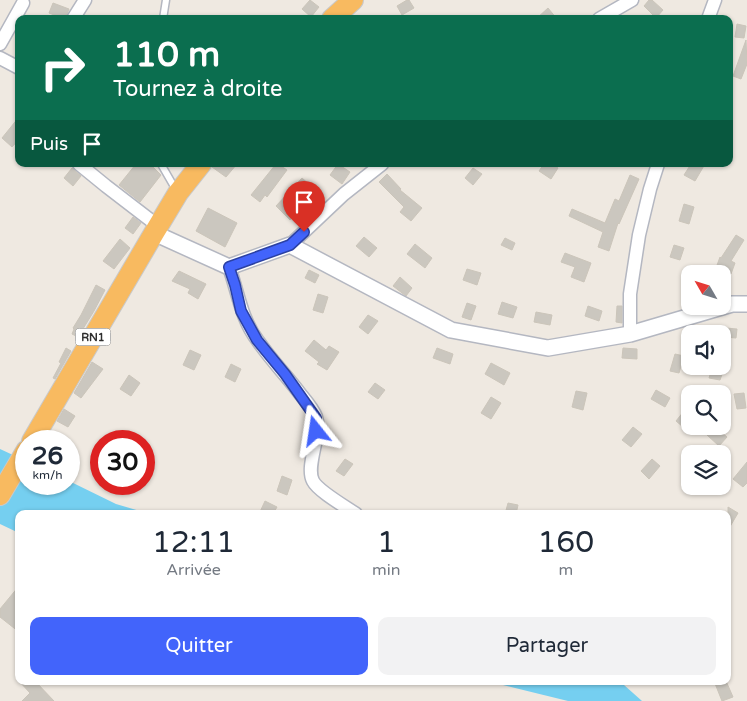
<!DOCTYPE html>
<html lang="fr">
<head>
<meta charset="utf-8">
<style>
	:root { --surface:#fff; --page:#f2f2f3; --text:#1f2937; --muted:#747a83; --accent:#4264fb }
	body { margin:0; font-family:"Varela Round",sans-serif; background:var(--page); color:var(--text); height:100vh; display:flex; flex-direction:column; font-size:19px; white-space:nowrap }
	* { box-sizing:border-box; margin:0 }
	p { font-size:16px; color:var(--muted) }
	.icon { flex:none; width:28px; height:28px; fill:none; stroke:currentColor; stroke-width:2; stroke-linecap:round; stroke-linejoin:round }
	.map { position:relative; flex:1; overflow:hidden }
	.panel { position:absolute; left:15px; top:510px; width:716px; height:175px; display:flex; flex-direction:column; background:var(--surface); border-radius:10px; box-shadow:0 1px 4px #0004 }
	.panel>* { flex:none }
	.banner { position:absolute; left:15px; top:15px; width:718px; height:152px; border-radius:10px; box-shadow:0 1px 4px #0004; background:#0b6e4f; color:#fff; overflow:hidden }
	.needle { width:32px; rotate:309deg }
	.fabs { position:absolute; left:681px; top:265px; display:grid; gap:10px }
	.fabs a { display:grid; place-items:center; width:50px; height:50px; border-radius:10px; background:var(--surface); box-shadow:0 1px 4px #0004; font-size:25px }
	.speed { position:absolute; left:15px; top:430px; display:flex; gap:10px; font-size:25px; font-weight:700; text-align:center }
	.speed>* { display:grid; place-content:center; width:65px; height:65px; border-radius:50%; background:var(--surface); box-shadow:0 1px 4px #0004; line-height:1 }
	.speed small { font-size:12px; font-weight:400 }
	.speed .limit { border:8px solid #d22; background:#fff; color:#111 }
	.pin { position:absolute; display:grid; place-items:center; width:42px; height:42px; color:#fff; margin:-51px -21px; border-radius:50% 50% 50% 0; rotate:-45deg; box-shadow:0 0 5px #0007 }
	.pin .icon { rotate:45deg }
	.me { position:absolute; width:55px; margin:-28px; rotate:345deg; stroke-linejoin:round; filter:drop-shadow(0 0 4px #0008) }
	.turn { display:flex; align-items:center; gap:18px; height:105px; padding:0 15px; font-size:22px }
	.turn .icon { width:65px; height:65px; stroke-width:2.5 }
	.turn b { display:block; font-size:35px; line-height:42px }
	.then { display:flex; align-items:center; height:48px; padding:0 15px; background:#0003; gap:10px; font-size:19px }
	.eta { display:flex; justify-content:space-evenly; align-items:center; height:85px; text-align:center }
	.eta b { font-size:30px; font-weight:600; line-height:35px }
	.action { display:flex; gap:10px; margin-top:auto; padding:10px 15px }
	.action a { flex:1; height:58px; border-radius:10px; background:var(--accent); color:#fff; font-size:20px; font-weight:600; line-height:58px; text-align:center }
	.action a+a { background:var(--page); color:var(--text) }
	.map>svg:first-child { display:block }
	.water { fill:#75cff0 }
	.building { fill:#cbc7bf; stroke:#cbc5ba }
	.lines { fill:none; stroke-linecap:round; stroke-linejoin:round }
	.service-casing { stroke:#b4b7c1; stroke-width:9 }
	.minor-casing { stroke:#b4b7c1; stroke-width:15 }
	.tertiary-casing { stroke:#b4b7c1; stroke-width:18 }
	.trunk-casing { stroke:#c9c9c9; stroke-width:22 }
	.service { stroke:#fff; stroke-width:6 }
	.minor { stroke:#fff; stroke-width:12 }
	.tertiary { stroke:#fff; stroke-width:15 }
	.trunk { stroke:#f8ba60; stroke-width:20 }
	.route-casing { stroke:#2b41a3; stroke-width:12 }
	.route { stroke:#4264fb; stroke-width:9 }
	.labels { text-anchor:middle; stroke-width:4; stroke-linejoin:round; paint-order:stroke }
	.shield { fill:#fff; stroke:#6d6d6d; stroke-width:1 }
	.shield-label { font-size:11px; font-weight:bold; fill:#2e2e2e }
</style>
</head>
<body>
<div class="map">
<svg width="747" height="701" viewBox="0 0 747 701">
	<rect width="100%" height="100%" fill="#efe9e1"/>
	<!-- water -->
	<g class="water">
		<path d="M0,449L26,461V484H69V481L116,504L150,514H19V533L0,524Z"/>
		<path d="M487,681H616L624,685L642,701H568Z"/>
	</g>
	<!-- building -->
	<g class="building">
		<path d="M310,0L319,7L311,17L302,9Z"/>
		<path d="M407,0H409L414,8L402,15L397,6Z"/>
		<path d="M649,0H652L663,10L656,18L644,6Z"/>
		<path d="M53,3L69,9L65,19L49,13Z"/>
		<path d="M548,8L557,19H536Z"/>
		<path d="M737,24L746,26L744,38L735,37Z"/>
		<path d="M746,40L747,64L741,79L733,76Z"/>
		<path d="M19,117V139L12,147L2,138Z"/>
		<path d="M136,164H150L161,175L140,202L119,185Z"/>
		<path d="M213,164H237L226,177L212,167Z"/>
		<path d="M276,164H278L287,170L267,197L265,195L260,202L251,195Z"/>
		<path d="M338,164L350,172L342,184L330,175Z"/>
		<path d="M544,164H552L558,168L551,179L539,171Z"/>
		<path d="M691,164H705L695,181L684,175Z"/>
		<path d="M72,168L81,176L73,186L64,178Z"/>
		<path d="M473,168L482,174L473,185L465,178Z"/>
		<path d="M387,174L401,189L400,190L422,208L411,221L400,212L404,207L379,182Z"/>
		<path d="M630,175L639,179L619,224L618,223L609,251L598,247L603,232L569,216L572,209L605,223L615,199L619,201Z"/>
		<path d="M302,178L311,186L291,206L297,212L290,220L276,206Z"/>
		<path d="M684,204L694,207L689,224L679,221Z"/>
		<path d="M208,208L237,223L225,247L196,231Z"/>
		<path d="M133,217L141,223L133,234L125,228Z"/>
		<path d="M736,235L744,240L731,261L735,263L731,274L716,268L720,257L721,258Z"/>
		<path d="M364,237L377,248L369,257L356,246Z"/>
		<path d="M505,238L515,243L512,250L501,245Z"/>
		<path d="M120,239L130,248L114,269L103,261Z"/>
		<path d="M415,244L432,258L425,268L407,254Z"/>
		<path d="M674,245L684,248L680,260L670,257Z"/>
		<path d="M565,253L591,263L584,282L571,277L575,267L561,262Z"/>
		<path d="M467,269L481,273L477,285L463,280Z"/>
		<path d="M309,270L319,275L315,283L305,278Z"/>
		<path d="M179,271L206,284L198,299L188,293L190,289L172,281Z"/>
		<path d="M400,277L412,288L406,296L393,286Z"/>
		<path d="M96,285L105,290L94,311L78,337L72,334L74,329L73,328L81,315Z"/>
		<path d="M318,294L328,297L323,313L313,310Z"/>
		<path d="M502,302L517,307L513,318L498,314Z"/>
		<path d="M467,303L476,306L471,320L462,317Z"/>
		<path d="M588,306L602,311L599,321L585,316Z"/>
		<path d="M617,306H622V323L616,322Z"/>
		<path d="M536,312L552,315L550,325L534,322Z"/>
		<path d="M368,315L378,321L368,334L359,327Z"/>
		<path d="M726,328L737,329L736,338L725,337Z"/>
		<path d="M314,340L326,350L329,346L339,352L327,370L317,364L319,362L305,351Z"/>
		<path d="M66,348L71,351L55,379L53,378L61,363L59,362Z"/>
		<path d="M437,348L453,354L450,364L433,358Z"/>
		<path d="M623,348L637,349V359L622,358Z"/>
		<path d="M190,350L201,355L194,370L183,365Z"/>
		<path d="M675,354L684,356L679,373L670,371Z"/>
		<path d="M92,362L103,369L81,398L74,393Z"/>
		<path d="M491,363L510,373L504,385L485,374Z"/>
		<path d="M231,364L241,369L235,382L225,377Z"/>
		<path d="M713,366H725L720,380L709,378Z"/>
		<path d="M129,375L140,383L131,396L120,389Z"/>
		<path d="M375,383L385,390L378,399L368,392Z"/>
		<path d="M656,390L670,398L665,407L651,399Z"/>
		<path d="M576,391L587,393L583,410L572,407Z"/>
		<path d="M744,393L746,408L737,409L734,394Z"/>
		<path d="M491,397L501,403L491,419L481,413Z"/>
		<path d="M64,409L75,416L68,427L57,421Z"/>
		<path d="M684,411L690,416V433L676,421Z"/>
		<path d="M633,427L642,434L631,447L622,440Z"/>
		<path d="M715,427L727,437L719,446L707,435Z"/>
		<path d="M345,459L353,464L344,476L336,471Z"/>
		<path d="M652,459L660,466L649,479L641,471Z"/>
		<path d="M747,462V483L743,487L733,479Z"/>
		<path d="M282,476L292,480L287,495L277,491Z"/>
		<path d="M265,501L277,507L273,514H259Z"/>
		<path d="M508,503L518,505L516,514H505Z"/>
		<path d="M728,507L738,513L728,530Z"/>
		<path d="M19,586V632L0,617V609Z"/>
		<path d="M19,681H35L54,701H22L30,693Z"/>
		<path d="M714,681H726L733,697L722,701Z"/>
	</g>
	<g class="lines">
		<defs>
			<g id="service">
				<path d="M163,19L166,0"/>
				<path d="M161,164L176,190"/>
			</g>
			<g id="minor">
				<path d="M73,19L85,0"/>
				<path d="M599,19L632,0"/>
				<path d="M708,19L715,0"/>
				<path d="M0,44L23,3"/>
				<path d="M0,58L19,68"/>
				<path d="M79,164L106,186L158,226"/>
				<path d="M290,245L344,194L382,164"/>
				<path d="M229,267C238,292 241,319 258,341C271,360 287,376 301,395C306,401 313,409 316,417C322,435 305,466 313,481C318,491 346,507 356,514"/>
				<path d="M630,334V294L639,235L650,189L658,164"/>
			</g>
			<path id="tertiary" d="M154,233L229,267L290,245L451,330L548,348L630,334L732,304H747"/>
			<g id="trunk">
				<path d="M332,19L353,0"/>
				<path d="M32,441L154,233L178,193L201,164"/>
				<path d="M0,495L26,451"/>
			</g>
		</defs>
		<!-- service casing -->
		<use href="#service" class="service-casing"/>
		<!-- minor casing -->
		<use href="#minor" class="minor-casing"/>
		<!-- tertiary casing -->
		<use href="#tertiary" class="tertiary-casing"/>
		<!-- trunk casing -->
		<use href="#trunk" class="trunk-casing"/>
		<!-- service -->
		<use href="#service" class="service"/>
		<!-- minor -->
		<use href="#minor" class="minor"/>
		<!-- tertiary -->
		<use href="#tertiary" class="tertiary"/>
		<!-- trunk -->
		<use href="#trunk" class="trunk"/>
	</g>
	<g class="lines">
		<defs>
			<path id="route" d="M304,232L290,245L229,267L235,285L241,311L257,340L285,374L316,418V431"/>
		</defs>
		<!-- route casing -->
		<use href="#route" class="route-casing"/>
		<!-- route -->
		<use href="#route" class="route"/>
	</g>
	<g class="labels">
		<!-- shield labels -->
		<rect class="shield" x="75.5" y="328.5" width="35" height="17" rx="4"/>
		<g class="shield-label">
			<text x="93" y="341">RN1</text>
		</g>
	</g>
</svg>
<div class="fabs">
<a><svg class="needle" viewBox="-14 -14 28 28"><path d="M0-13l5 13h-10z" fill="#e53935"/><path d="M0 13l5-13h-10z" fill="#747a83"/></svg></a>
<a><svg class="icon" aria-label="sound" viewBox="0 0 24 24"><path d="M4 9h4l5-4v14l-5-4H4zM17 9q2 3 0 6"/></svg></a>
<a><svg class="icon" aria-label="search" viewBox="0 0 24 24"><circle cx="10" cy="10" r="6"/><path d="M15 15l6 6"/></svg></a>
<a><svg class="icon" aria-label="layers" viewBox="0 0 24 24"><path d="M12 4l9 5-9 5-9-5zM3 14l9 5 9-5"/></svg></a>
</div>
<div class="speed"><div>26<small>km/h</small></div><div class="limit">30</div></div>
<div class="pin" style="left:304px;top:232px;background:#d93025"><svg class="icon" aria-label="arrive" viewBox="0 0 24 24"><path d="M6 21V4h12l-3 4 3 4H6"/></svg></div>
<svg class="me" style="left:316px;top:431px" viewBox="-20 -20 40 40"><path d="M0-17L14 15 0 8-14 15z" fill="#4264fb" stroke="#fff" stroke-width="4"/></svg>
<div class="banner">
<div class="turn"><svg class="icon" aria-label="right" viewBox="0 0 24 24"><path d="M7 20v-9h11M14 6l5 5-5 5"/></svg><div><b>110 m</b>Tournez à droite</div></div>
<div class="then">Puis<svg class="icon" aria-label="arrive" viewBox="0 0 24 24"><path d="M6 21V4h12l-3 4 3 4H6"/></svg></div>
</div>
<section class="panel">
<div class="eta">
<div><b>12:11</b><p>Arrivée</p></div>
<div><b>1</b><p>min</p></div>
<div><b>160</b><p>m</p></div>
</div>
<div class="action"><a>Quitter</a><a>Partager</a></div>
</section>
</div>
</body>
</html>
